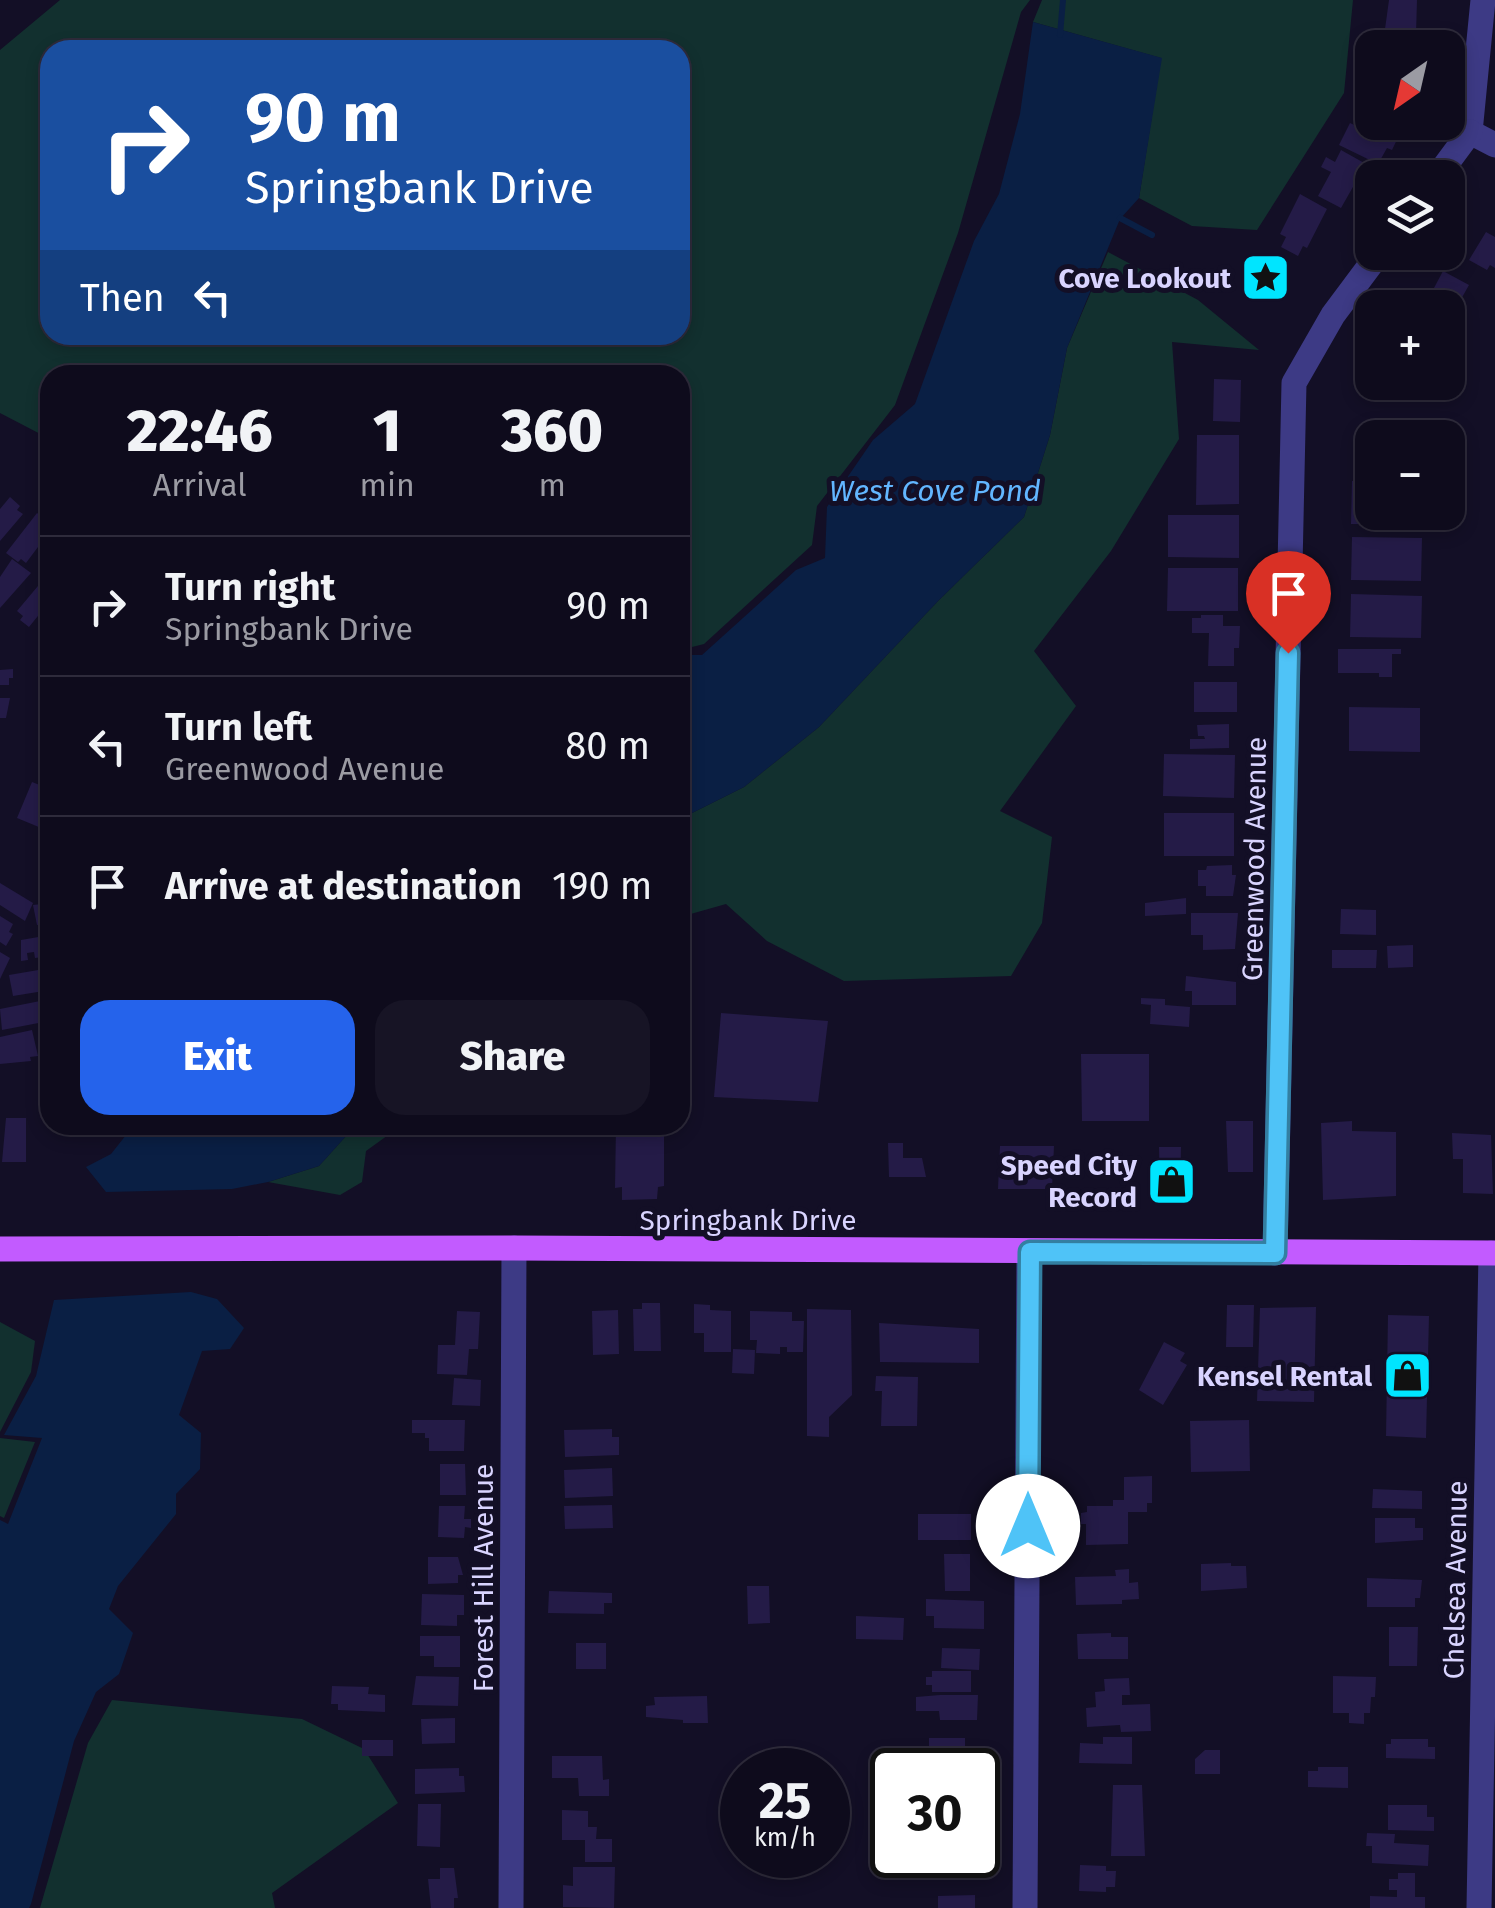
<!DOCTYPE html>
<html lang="en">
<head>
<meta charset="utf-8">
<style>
	:root { --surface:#0e0b1c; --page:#171425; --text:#f1f3f6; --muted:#9b9ba3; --line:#2e2b3b; --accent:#2563eb }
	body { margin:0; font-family:"Fira Sans",sans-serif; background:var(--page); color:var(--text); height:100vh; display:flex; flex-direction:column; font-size:38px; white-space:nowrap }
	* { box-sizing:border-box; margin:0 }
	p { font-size:32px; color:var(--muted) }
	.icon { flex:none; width:55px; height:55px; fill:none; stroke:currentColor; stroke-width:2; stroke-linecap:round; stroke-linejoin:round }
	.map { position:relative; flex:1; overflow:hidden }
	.drawer { position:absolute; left:40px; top:365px; width:650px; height:770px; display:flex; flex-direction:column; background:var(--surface); border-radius:30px; box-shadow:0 5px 15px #0003,0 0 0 2px var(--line) }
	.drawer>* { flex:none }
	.hud { position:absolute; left:40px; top:40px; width:650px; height:305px; border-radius:30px; box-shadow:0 5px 15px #0003,0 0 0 2px var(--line); background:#1a4fa0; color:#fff; overflow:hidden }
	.needle { width:65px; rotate:214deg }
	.fabs { position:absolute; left:1355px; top:30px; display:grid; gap:20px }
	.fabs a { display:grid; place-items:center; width:110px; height:110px; border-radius:20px; background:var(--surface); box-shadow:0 5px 15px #0003,0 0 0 2px var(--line); font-size:50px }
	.speed { position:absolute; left:720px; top:1748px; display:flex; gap:20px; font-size:50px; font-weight:700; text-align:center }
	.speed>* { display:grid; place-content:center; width:130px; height:130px; border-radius:50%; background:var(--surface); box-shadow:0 5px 15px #0003,0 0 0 2px var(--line); line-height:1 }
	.speed small { font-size:25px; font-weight:400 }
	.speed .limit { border:5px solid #111; border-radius:15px; background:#fff; color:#111 }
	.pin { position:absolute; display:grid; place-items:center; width:85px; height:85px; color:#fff; margin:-102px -42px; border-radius:50% 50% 50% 0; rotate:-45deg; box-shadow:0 0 10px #0007 }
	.pin .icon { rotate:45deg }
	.me { position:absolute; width:110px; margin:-55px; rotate:0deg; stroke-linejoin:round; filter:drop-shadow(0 0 8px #0008) }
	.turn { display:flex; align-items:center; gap:35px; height:210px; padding:0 40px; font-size:45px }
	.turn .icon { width:130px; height:130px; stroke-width:2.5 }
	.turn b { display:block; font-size:70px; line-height:85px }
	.then { display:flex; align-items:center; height:95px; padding:0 40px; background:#0003; gap:20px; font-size:38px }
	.eta { display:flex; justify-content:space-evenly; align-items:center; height:170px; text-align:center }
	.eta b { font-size:60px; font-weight:800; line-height:70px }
	.primary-button { display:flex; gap:20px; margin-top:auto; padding:20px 40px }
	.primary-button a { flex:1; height:115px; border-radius:30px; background:var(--accent); color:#fff; font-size:40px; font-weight:800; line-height:115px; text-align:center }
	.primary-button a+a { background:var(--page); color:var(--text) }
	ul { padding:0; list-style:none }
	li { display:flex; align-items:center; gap:30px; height:140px; padding:0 40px; border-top:2px solid var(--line) }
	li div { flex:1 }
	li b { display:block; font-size:38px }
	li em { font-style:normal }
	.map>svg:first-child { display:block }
	.green { fill:#12302f; fill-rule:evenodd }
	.water { fill:#0a1f44 }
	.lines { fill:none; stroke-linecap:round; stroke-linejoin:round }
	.stream { stroke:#0a1f44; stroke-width:6 }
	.building { fill:#241b47 }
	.minor { stroke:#3d3a85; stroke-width:25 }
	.major { stroke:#c25bff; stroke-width:25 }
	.route-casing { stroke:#337fa1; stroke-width:25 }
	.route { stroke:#4fc3f7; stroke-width:18 }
	.labels { text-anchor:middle; stroke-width:10; stroke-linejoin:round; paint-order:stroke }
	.poi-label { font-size:28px; font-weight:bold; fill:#d9d4ff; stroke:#130f26; text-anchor:end }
	.street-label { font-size:28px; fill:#d9d4ff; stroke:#130f26 }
	.water-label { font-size:30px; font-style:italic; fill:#62b6ff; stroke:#130f26 }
</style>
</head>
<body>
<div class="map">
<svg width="1495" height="1908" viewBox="0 0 1495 1908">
	<rect width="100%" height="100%" fill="#130f26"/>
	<!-- green -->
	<g class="green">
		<path d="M60,0H1030L1021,12L958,233L895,405L817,506L812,545L704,644L680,650V375H50V439L0,413V50ZM680,50V335H50V50Z"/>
		<path d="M1042,0H1353L1344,93L1257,230L1192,226L1139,198L1161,58L1033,22Z"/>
		<path d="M1108,252L1198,300L1259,350L1172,342L1179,439L1111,551L1034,651L1076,706L1000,811L1052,837L1042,923L1011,976L844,981L767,941L726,904L680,917V819L744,787L819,727L938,601L1024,517L1050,435L1067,348Z"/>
		<path d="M356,1125H402L366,1151L362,1182L340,1195L268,1182L319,1166Z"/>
		<path d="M0,1322L35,1341L31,1372L0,1432Z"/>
		<path d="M0,1438L35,1442L4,1518L0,1516Z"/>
		<path d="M112,1700L302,1719L364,1749L398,1803L272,1893L275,1908H40L88,1743Z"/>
	</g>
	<!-- water -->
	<g class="water">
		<path d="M1033,22L1162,58L1139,198L1120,219L1067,348L1050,435L1024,517L938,601L819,727L744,787L680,819V655H702L796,570L825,558L827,507L873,440L915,404L974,241L999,194L1020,114Z"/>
		<path d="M134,1125H356L319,1166L268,1182L232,1189L106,1192L86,1167L111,1154Z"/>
		<path d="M191,1292L217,1299L244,1328L230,1349L202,1351L179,1415L201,1433L200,1469L176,1494V1514L118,1586L109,1609L133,1633L119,1674L96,1692L74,1741L31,1904L29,1908H0V1520L8,1524L42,1438L4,1435L36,1376L54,1300Z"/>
	</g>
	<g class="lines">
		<!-- stream -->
		<g class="stream">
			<path d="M1060,35L1063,0"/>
			<path d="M1120,218L1152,235"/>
		</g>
	</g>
	<!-- building -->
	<g class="building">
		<path d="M1389,0H1417L1416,35H1411L1410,48L1375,45L1377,28L1385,29Z"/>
		<path d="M1372,115V122H1390L1402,129L1392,150L1387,148L1378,164L1339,145L1350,123L1365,130Z"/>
		<path d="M1341,150L1366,164L1341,208L1318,196L1331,172L1321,167L1326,157L1335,162Z"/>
		<path d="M1300,194L1327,209L1307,248L1303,246L1298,256L1281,247L1286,237L1280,234Z"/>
		<path d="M1486,232L1495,237V268L1490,265L1487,270L1469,260Z"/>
		<path d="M1443,271L1469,285L1460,301L1434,288Z"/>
		<path d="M1430,294L1456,308L1448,323V308H1423Z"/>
		<path d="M1372,374V382H1401L1392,399L1367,385Z"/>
		<path d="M1214,379L1241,380L1240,422L1213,421Z"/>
		<path d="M1197,435H1239V504L1196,505Z"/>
		<path d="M1352,481H1372V512H1422V525L1351,524Z"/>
		<path d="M10,497L20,506L17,510L23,514L0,541V509Z"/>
		<path d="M37,513L50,523V531L26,563L21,559L18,562L6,553Z"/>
		<path d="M1168,515H1239V558L1168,557Z"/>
		<path d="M1352,537L1422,538L1421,581L1351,580Z"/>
		<path d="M50,552V578L38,568Z"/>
		<path d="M12,559L31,573L0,608V577Z"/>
		<path d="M1168,568H1238V611H1167Z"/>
		<path d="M43,580L50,586V601L29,627L20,620L23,616L17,611Z"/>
		<path d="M1351,594L1422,596L1421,638L1350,637Z"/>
		<path d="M1201,615H1223V626H1240L1239,648H1234V666H1208L1209,633H1192V618H1201Z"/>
		<path d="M1338,649H1401V654H1392V677H1379V673H1338Z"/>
		<path d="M13,669V678H9V685H0V670Z"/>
		<rect x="1194" y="682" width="43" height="30"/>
		<path d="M0,698H10L6,718H0Z"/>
		<path d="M1349,707L1420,708V752L1349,751Z"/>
		<path d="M1229,724V748L1190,749V739H1205L1204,736H1198L1197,725Z"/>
		<path d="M1164,754L1235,755L1234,798L1163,796Z"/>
		<path d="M32,782L50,789V821L46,830L17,818Z"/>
		<rect x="1164" y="813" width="70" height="43"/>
		<path d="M1232,865V875H1236L1233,896H1206V886H1198V870H1206L1207,866Z"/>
		<path d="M0,883L33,903L25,921L0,905Z"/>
		<path d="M1186,898V914L1145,916V903Z"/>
		<path d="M50,903V923L37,925L33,905Z"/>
		<path d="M1341,909L1376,910V935L1340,934Z"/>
		<path d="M1191,913H1238L1235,949L1203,950V935H1191Z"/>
		<path d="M0,916L13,924L9,932L13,934L6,946L0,942Z"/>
		<path d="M50,935V956L35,958L34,952L27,953L28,960L21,961V940Z"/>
		<path d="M1413,945V967L1388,968L1387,946Z"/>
		<path d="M1332,950H1377L1376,968H1332Z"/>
		<path d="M0,952L10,958L0,979Z"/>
		<path d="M50,968V990L13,996L9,975Z"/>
		<path d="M1186,976L1236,982V1005H1192V991H1185Z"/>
		<path d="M1141,998L1165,999V1005L1190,1007L1189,1027L1150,1024L1151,1005L1141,1004Z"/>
		<path d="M45,1000L49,1021L2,1030L0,1009Z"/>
		<path d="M721,1013L828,1021L818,1102L714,1097Z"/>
		<path d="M32,1030L38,1056L30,1057L31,1061L0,1064V1037Z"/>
		<path d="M1081,1054H1149V1121H1082Z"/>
		<path d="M6,1118H26V1162H2Z"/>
		<path d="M1226,1121H1253V1172H1228Z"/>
		<path d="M1352,1121V1131L1396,1132V1196L1323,1200L1321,1123Z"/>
		<path d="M616,1125H664V1186L658,1187L657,1199L622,1200V1187L615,1188Z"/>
		<path d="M1452,1133L1491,1135L1493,1194L1463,1193V1159H1453Z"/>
		<path d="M888,1143H903V1158H922L926,1177H889Z"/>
		<path d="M1000,1146H1054L1052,1189H998Z"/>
		<path d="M1159,1147H1181L1180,1194H1160Z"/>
		<path d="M642,1303H660L661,1351H634L633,1309H642Z"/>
		<path d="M694,1304L710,1305V1310L731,1311V1352H704V1333H694Z"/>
		<path d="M1227,1305H1254L1253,1347H1226Z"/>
		<path d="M1316,1307L1314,1402L1257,1401L1260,1308Z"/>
		<path d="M807,1309L851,1310L852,1395L829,1417V1437L807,1436Z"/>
		<path d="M618,1310L619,1354L593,1355L592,1311Z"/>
		<path d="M457,1311L480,1312L478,1349H469L467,1375L437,1374L438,1345H455Z"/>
		<path d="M750,1311L792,1312V1321H804L803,1352H787V1347H780V1354L756,1353L757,1340H750Z"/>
		<path d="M1388,1315L1429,1316L1426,1438L1386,1436Z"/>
		<path d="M879,1323L979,1329V1363L880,1362Z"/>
		<path d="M1164,1342L1185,1353L1180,1361L1187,1365L1163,1405L1139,1390Z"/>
		<path d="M733,1349L755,1350L754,1374L732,1373Z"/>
		<path d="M876,1376L918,1377L917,1426H881L882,1391H875Z"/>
		<path d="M454,1378L481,1380L480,1406L452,1405Z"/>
		<path d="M412,1420H465L464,1451H429V1438H425V1433H412Z"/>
		<path d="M1249,1420L1250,1471L1191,1472L1190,1421Z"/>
		<path d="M612,1429V1437H619V1455L565,1457L564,1430Z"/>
		<path d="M440,1464H465L466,1495H440Z"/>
		<path d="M612,1468L613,1496L565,1498L564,1470Z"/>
		<path d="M1152,1476V1503H1147V1512H1128V1544L1086,1545V1524H1081V1513L1087,1512V1506H1113V1500H1124V1477Z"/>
		<path d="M1373,1489L1422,1491V1509L1372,1508Z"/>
		<path d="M612,1505L613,1528L565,1529L564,1506Z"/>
		<path d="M439,1506H465L464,1519H471V1528L465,1527L464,1538L438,1537Z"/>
		<rect x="918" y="1514" width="53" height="26"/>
		<path d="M1375,1518H1415V1528H1423V1540L1375,1543Z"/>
		<path d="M944,1554H970V1591H945Z"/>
		<path d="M428,1557H458L463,1575H458V1583L428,1584Z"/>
		<path d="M1231,1563V1566H1246L1247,1588L1201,1591V1564Z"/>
		<path d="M1129,1569V1583L1138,1582L1139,1599L1122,1600V1604L1076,1605L1075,1577L1116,1576L1115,1570Z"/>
		<path d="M1367,1578L1422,1580L1420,1598H1415V1607H1367Z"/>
		<path d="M747,1586H769L770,1623L748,1624Z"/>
		<path d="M549,1591L612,1593V1603H604V1614L548,1613Z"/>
		<path d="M422,1594L464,1595V1615H457V1626L421,1625Z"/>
		<path d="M926,1599L984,1601V1629L934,1628V1616H926Z"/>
		<path d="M856,1616L904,1618L903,1640L856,1639Z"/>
		<path d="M1389,1627H1418L1417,1666H1389Z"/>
		<path d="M1111,1633V1637H1128V1659H1078L1077,1634Z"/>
		<path d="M420,1636H460V1667H434V1656H420Z"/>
		<rect x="576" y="1643" width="30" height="26"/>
		<path d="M942,1648L980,1649L979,1670L941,1668Z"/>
		<path d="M932,1671H971V1692H932V1685H926V1677H932Z"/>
		<path d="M416,1676L459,1677L458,1706L412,1705Z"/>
		<path d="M1333,1676L1376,1677L1375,1697H1371L1370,1713H1364V1724L1349,1723V1713H1333Z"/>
		<path d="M1129,1678L1130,1695H1122V1705L1150,1704L1151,1731L1121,1732L1120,1725L1087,1727L1086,1708L1096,1707L1095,1692L1105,1691L1104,1679Z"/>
		<path d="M332,1686L369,1687L368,1694L385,1695V1712L338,1710V1704H331Z"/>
		<path d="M940,1695H978L977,1720H940L939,1711H916V1697Z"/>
		<path d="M707,1696L708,1723H683V1720L646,1717V1706L655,1705L654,1697Z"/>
		<path d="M455,1718V1743L422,1744L421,1719Z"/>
		<path d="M1103,1737H1132V1764L1079,1763L1080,1743L1103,1744Z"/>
		<path d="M929,1738H965V1770H937V1755H929Z"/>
		<path d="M1391,1739H1428V1747H1435V1759L1386,1758V1744H1391Z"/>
		<rect x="362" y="1740" width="31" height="16"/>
		<path d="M1205,1750H1220V1774H1195V1759Z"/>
		<path d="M552,1756H602L603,1780L609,1779V1796H579L578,1778H552Z"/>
		<path d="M1318,1767H1348V1788L1308,1787V1771H1318Z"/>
		<path d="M459,1768V1776H464L465,1792L415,1794V1769Z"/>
		<path d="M1113,1785H1142L1145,1856H1111Z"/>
		<path d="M418,1804H441L440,1847L417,1846Z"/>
		<path d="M1388,1805H1427V1817H1434V1831L1388,1830Z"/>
		<path d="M562,1810L588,1811V1827H597L596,1839H612V1862H585V1840H562Z"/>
		<path d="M876,1831H892V1844L876,1842Z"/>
		<path d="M1367,1833L1395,1834L1394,1843L1429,1845L1428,1866L1372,1863V1846H1366Z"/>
		<path d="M934,1855H969V1878L934,1877Z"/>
		<path d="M1080,1865L1106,1866V1871H1116L1115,1887H1106V1892L1079,1891Z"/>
		<path d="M573,1867H615L614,1908L563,1907V1885L573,1886Z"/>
		<path d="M440,1868H454L458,1898H454V1908H431L428,1879H440Z"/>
		<path d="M1398,1873H1415V1897H1425V1908H1370V1896L1397,1897V1890H1389V1879H1398Z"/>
		<path d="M975,1895V1908H938V1896Z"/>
	</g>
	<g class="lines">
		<!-- minor -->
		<g class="minor">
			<path d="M1470,132L1483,0"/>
			<path d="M1470,132L1495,145"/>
			<path d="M1436,178L1470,132"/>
			<path d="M1275,1253L1294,383L1333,315L1380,252"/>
			<path d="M511,1908L514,1248"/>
			<path d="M1025,1908L1029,1252"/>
			<path d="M1479,1908L1491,1253"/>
		</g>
		<!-- major -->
		<path class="major" d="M0,1249L514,1248L1495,1253"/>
	</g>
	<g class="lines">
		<defs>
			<path id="route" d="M1028,1526L1030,1252L1275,1253L1288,653"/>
		</defs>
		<!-- route casing -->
		<use href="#route" class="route-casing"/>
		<!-- route -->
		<use href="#route" class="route"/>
	</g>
	<!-- icons -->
	<defs>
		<symbol id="sight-square" viewBox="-11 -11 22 22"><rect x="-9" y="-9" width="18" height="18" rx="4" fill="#00e5ff" stroke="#130f26"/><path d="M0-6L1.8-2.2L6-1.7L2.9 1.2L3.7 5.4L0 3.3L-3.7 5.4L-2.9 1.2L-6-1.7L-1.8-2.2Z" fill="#111"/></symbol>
		<symbol id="shop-square" viewBox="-11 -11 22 22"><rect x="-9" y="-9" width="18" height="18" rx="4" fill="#00e5ff" stroke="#130f26"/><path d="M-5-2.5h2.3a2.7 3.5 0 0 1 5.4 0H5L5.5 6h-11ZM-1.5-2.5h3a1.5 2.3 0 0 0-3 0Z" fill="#111"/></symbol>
	</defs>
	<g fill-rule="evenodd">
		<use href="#sight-square" x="1238" y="250" width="55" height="55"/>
		<use href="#shop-square" x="1144" y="1154" width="55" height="55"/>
		<use href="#shop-square" x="1380" y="1348" width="55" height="55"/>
	</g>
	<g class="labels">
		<!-- poi labels -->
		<g class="poi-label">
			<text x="1231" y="288">Cove Lookout</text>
			<text x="1137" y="1175">Speed City<tspan x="1137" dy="32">Record</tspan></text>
			<text x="1372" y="1386">Kensel Rental</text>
		</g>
		<!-- street labels -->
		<g class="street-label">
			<text transform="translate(1254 859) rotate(-89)" y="10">Greenwood Avenue</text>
			<text x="748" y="1230">Springbank Drive</text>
			<text transform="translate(483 1578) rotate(-90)" y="10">Forest Hill Avenue</text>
			<text transform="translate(1455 1580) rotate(-89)" y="10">Chelsea Avenue</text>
		</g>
		<!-- water labels -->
		<g class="water-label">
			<text x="935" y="501">West Cove Pond</text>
		</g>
	</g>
</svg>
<div class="fabs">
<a><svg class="needle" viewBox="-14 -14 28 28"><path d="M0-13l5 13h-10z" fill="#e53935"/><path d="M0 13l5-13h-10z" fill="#9b9ba3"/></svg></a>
<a><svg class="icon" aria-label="layers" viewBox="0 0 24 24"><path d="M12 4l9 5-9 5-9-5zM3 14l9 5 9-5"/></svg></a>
<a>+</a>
<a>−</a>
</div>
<div class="speed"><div>25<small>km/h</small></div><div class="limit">30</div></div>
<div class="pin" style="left:1288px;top:653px;background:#d93025"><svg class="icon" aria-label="arrive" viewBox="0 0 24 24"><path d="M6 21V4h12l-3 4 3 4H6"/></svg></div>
<svg class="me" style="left:1028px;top:1526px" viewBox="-20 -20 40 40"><circle r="19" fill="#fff"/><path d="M0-13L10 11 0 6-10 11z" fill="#4fc3f7"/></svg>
<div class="hud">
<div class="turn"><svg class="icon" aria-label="right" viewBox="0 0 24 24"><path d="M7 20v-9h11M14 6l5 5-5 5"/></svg><div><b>90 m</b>Springbank Drive</div></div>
<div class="then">Then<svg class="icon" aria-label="left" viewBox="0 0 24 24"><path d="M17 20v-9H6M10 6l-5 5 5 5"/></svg></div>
</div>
<section class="drawer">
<div class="eta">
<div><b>22:46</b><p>Arrival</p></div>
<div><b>1</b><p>min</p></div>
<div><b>360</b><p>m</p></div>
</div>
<ul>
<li><svg class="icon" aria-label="right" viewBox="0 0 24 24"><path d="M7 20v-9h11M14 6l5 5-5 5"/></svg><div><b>Turn right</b><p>Springbank Drive</p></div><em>90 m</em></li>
<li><svg class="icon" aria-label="left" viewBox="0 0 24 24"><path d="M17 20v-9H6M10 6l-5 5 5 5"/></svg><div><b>Turn left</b><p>Greenwood Avenue</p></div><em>80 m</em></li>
<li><svg class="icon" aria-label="arrive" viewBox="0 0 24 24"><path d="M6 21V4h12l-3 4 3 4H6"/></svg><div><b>Arrive at destination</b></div><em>190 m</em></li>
</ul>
<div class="primary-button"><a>Exit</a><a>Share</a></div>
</section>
</div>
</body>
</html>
